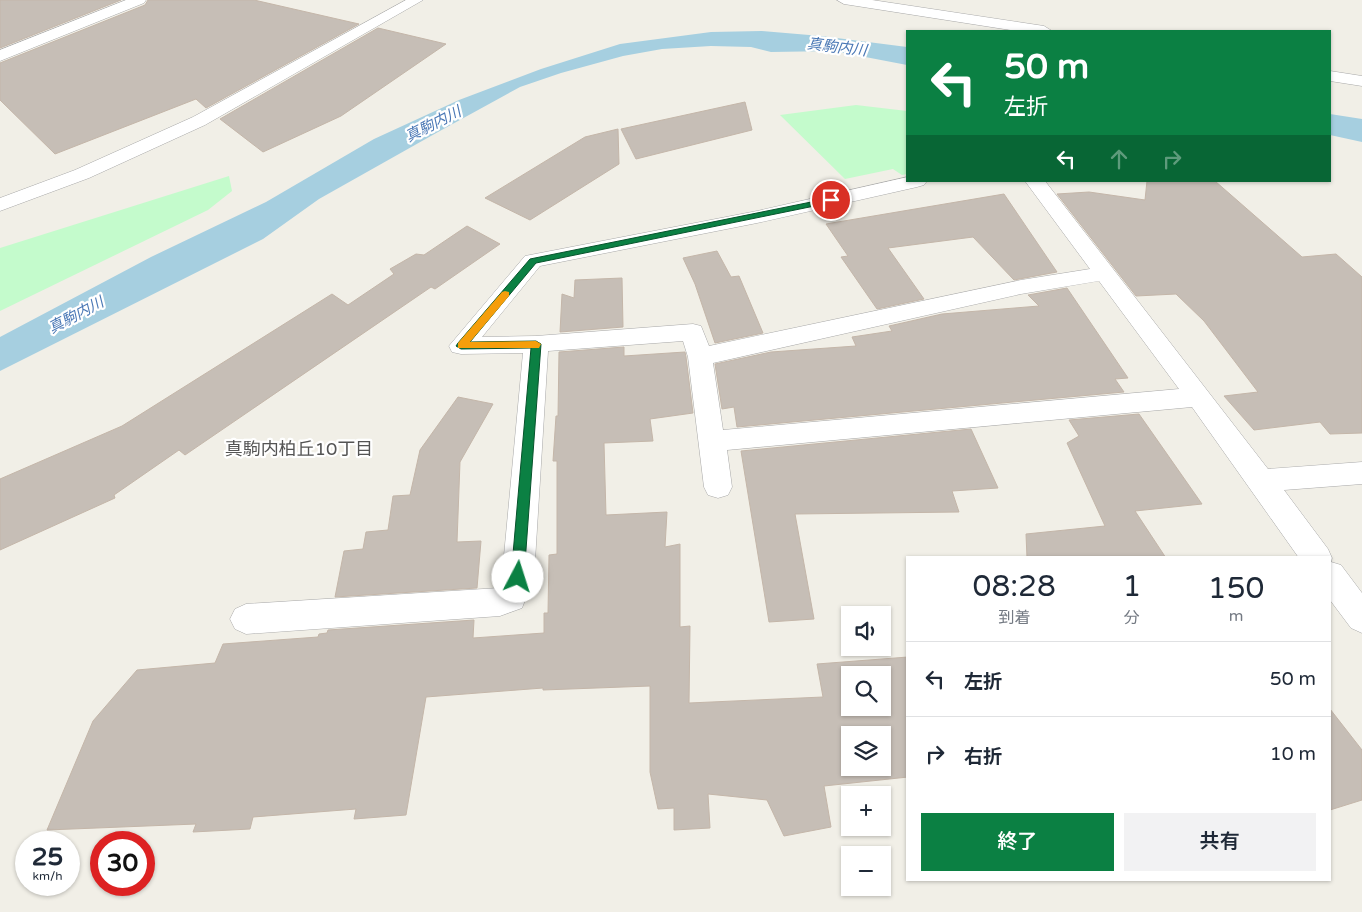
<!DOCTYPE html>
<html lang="ja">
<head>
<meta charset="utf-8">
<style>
	:root { --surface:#fff; --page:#f2f2f3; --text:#1f2937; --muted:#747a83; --line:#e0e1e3; --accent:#0b8043 }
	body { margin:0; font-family:"Varela Round","Noto Sans JP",sans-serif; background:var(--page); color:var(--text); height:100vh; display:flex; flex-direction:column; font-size:19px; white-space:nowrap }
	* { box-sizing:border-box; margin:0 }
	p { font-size:16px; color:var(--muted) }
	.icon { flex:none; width:28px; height:28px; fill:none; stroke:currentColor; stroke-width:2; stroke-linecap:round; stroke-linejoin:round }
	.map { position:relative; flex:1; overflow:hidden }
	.details { position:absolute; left:906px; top:556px; width:425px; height:325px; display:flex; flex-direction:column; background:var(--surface); border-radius:0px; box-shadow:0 1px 4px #0004 }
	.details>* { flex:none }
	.guide { position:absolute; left:906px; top:30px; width:425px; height:152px; border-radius:0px; box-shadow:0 1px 4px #0004; background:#0b8043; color:#fff; overflow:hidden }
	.tools { position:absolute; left:841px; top:606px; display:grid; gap:10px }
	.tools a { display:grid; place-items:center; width:50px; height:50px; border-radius:0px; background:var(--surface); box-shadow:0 1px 4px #0004; font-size:25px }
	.speed { position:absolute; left:15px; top:831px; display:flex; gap:10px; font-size:25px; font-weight:700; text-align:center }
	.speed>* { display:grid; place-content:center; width:65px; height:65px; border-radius:50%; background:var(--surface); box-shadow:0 1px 4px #0004; line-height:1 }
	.speed small { font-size:12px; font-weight:400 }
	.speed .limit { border:8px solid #d22; background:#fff; color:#111 }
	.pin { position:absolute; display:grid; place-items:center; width:42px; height:42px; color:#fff; margin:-21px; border:2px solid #fff; border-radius:50%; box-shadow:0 1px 5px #0007 }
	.me { position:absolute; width:55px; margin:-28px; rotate:5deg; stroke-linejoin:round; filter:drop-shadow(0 0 4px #0008) }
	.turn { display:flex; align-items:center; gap:18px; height:105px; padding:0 15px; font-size:22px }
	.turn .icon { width:65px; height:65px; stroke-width:2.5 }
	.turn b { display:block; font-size:35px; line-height:42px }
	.lanes { display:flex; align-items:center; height:48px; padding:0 15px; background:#0003; justify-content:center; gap:25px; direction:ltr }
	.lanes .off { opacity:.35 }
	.eta { display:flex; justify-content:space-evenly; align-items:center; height:85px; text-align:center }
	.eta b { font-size:30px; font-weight:600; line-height:35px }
	.action { display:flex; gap:10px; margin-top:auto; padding:10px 15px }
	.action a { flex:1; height:58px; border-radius:0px; background:var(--accent); color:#fff; font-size:20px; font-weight:600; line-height:58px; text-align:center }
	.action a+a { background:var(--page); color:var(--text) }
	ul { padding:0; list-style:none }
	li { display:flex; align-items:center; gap:15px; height:75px; padding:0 15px; border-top:1px solid var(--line) }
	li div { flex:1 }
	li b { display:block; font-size:19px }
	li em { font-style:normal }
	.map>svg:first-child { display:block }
	.park { fill:#c4fbcc }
	.water { fill:#a6cfe0 }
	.building { fill:#c6beb6; stroke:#c4b6a9; fill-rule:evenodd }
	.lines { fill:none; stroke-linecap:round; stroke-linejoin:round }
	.minor-casing { stroke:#a8a8a8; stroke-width:1 }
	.minor { fill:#fff; fill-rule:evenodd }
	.route { fill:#0b8043; stroke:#07532c }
	.slow { fill:#f59e0b }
	.labels { text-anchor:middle; stroke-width:4.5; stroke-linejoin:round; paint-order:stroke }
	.far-water-label { font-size:15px; font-style:italic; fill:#4977b5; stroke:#fff }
	.neighbourhood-label { font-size:18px; fill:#545454; stroke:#fff }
</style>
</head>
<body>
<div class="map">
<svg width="1362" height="912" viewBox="0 0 1362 912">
	<rect width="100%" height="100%" fill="#f1efe7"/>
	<!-- park -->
	<g class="park">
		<path d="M856,105L907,111V174L902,175L893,169L845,179L780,115Z"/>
		<path d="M229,176L232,191L208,210L0,311V248Z"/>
	</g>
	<!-- water -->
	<g class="water">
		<path d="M762,31L821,36L907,47V65L834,51L771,52L751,47L711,46L662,49L623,56L561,73L520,87L438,132L319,199L263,239L0,371V337L151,257L266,202L374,139L459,100L541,69L620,44L711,32Z"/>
		<path d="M1330,114L1362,119V142L1330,135Z"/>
	</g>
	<!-- building -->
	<g class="building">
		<path d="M0,0H121L0,48Z"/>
		<path d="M148,0H254L359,24L206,108L196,99L55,154L0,100V63L145,5Z"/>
		<path d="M378,28L446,44L341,116L263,152L220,119Z"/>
		<path d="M745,102L752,130L636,159L621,129Z"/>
		<path d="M618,129L619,164L530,220L485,198L585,137Z"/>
		<path d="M1147,181H1215L1302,257L1336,254L1362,277V433L1330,434L1320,422L1254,430L1224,396L1258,392L1204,321L1176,294L1136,296L1057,194L1089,192L1145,200Z"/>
		<path d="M1004,194L1057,272L1014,280L973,237L888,248L924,299L877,309L841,257L848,256L826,224Z"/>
		<path d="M467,226L500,244L435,289L431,287L185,455L179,450L114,495L115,498L0,550V479L122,426L332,294L348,305L394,274L390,269L416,254L424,255Z"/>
		<path d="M717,251L731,277L739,276L763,333L715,343L695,284L683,258Z"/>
		<path d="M622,278L623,327L560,332L562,294L574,298L575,280Z"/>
		<path d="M1067,288L1128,378L1115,379L1124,392L737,427L734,407L722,409L715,364L771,352L856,346L852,337L892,331L889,326L942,314L1039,306L1028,295Z"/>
		<path d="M624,347V356L685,352L686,357L693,413L650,419L653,441L604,443L606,515L667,512L665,547L680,544V627L690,626L689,703L823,697L817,664L908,657V777L824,786L831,827L784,836L767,800L708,794L710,828L674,830V808L658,809L650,772V686L543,690V688L426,697L406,815L354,819L356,809L253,817L250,829L193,832L196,824L47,830L93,721L137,670L215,663L223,644L318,637L319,634L327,633L328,630L474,620L473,638L544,633V613H548L549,555L557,554V461H553L556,416H558L559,352ZM850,675H882V708H850ZM850,735H882V768H850Z"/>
		<path d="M458,397L493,404L460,462L457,542L481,541L477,588L335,597L344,551L363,549L366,532L388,530L393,496L410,495L420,450Z"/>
		<path d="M1139,414L1202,504L1135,511L1166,558H1027L1026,534L1105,526L1067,443L1079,436L1069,420Z"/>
		<path d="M971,429L998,488L952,491L959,512L795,514L814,619L769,622L741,451Z"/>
		<path d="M1330,709L1362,750V800L1330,810Z"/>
	</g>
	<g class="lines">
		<defs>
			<g id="minor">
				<path d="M126,0H146L144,3L0,61V50Z"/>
				<path d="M406,0H423L205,125L89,178L0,211V198L75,170L193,117Z"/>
				<path d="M837,0H872L1044,26L1052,31H1017L844,4Z"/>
				<path d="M1330,71L1362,76V86L1330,81Z"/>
				<path d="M908,177V181H927L924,185L917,187L757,223L540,266L482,337L536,336L693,324L701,326L709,346L1021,280L1090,269L1025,181H1045L1268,469L1362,462V484L1284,490L1328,549L1332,558L1331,562L1341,565L1362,593V633L1351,628L1330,600V558H1299L1192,407L727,450L732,487L728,495L718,498L708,495L704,487L688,357L683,341L548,351L534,577L522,608L500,616L246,634L235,629L230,619L235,609L246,604L499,588L502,577L523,353L461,354L452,352L449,346L525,256L757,211ZM1099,281L1179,389L723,430L713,363L1021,294Z"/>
			</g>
		</defs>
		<!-- minor casing -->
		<use href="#minor" class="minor-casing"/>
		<!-- minor -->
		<use href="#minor" class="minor"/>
	</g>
	<!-- route -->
	<path class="route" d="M831,198L835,200L834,202L536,263L470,342L536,341L541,344L524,577L522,581H513L511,577L531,348L461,349L456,346L458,343L530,259Z"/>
	<!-- slow -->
	<path class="slow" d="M505,291L509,292V296L470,342L536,341L541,344L539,348H458V343L502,292Z"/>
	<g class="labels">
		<!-- far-water labels -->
		<g class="far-water-label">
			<text transform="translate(837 47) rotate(7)" y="5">真駒内川</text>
			<text transform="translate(433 124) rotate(-27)" y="5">真駒内川</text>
			<text transform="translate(76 315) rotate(-28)" y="5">真駒内川</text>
		</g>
		<!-- neighbourhood labels -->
		<g class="neighbourhood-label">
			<text x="299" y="455">真駒内柏丘10丁目</text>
		</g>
	</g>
</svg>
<div class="tools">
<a><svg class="icon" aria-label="sound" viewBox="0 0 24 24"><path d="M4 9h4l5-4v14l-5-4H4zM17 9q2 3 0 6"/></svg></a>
<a><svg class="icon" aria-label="search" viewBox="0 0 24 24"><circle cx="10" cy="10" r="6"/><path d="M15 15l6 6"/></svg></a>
<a><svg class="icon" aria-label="layers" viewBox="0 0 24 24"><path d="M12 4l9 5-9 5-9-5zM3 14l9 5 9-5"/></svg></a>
<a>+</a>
<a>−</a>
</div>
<div class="speed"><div>25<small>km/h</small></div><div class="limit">30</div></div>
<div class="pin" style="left:831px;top:200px;background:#d93025"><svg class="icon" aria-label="arrive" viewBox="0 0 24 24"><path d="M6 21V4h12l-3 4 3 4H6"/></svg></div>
<svg class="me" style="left:518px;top:577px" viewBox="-20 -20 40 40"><circle r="19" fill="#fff"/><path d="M0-13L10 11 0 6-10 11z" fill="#0b8043"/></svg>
<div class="guide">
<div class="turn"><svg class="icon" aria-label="left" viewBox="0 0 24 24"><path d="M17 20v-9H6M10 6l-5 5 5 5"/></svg><div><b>50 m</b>左折</div></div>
<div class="lanes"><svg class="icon" aria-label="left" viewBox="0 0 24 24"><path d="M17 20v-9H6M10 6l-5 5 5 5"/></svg><svg class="icon off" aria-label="ahead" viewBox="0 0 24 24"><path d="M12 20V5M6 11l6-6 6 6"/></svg><svg class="icon off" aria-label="right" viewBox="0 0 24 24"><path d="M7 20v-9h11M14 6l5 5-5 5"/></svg></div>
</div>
<section class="details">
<div class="eta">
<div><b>08:28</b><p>到着</p></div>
<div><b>1</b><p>分</p></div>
<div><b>150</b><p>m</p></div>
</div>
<ul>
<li><svg class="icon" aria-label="left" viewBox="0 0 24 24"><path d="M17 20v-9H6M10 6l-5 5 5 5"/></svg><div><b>左折</b></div><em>50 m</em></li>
<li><svg class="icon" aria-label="right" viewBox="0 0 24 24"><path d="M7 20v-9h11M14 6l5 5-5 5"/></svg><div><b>右折</b></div><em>10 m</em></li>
</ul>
<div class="action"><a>終了</a><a>共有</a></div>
</section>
</div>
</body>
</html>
